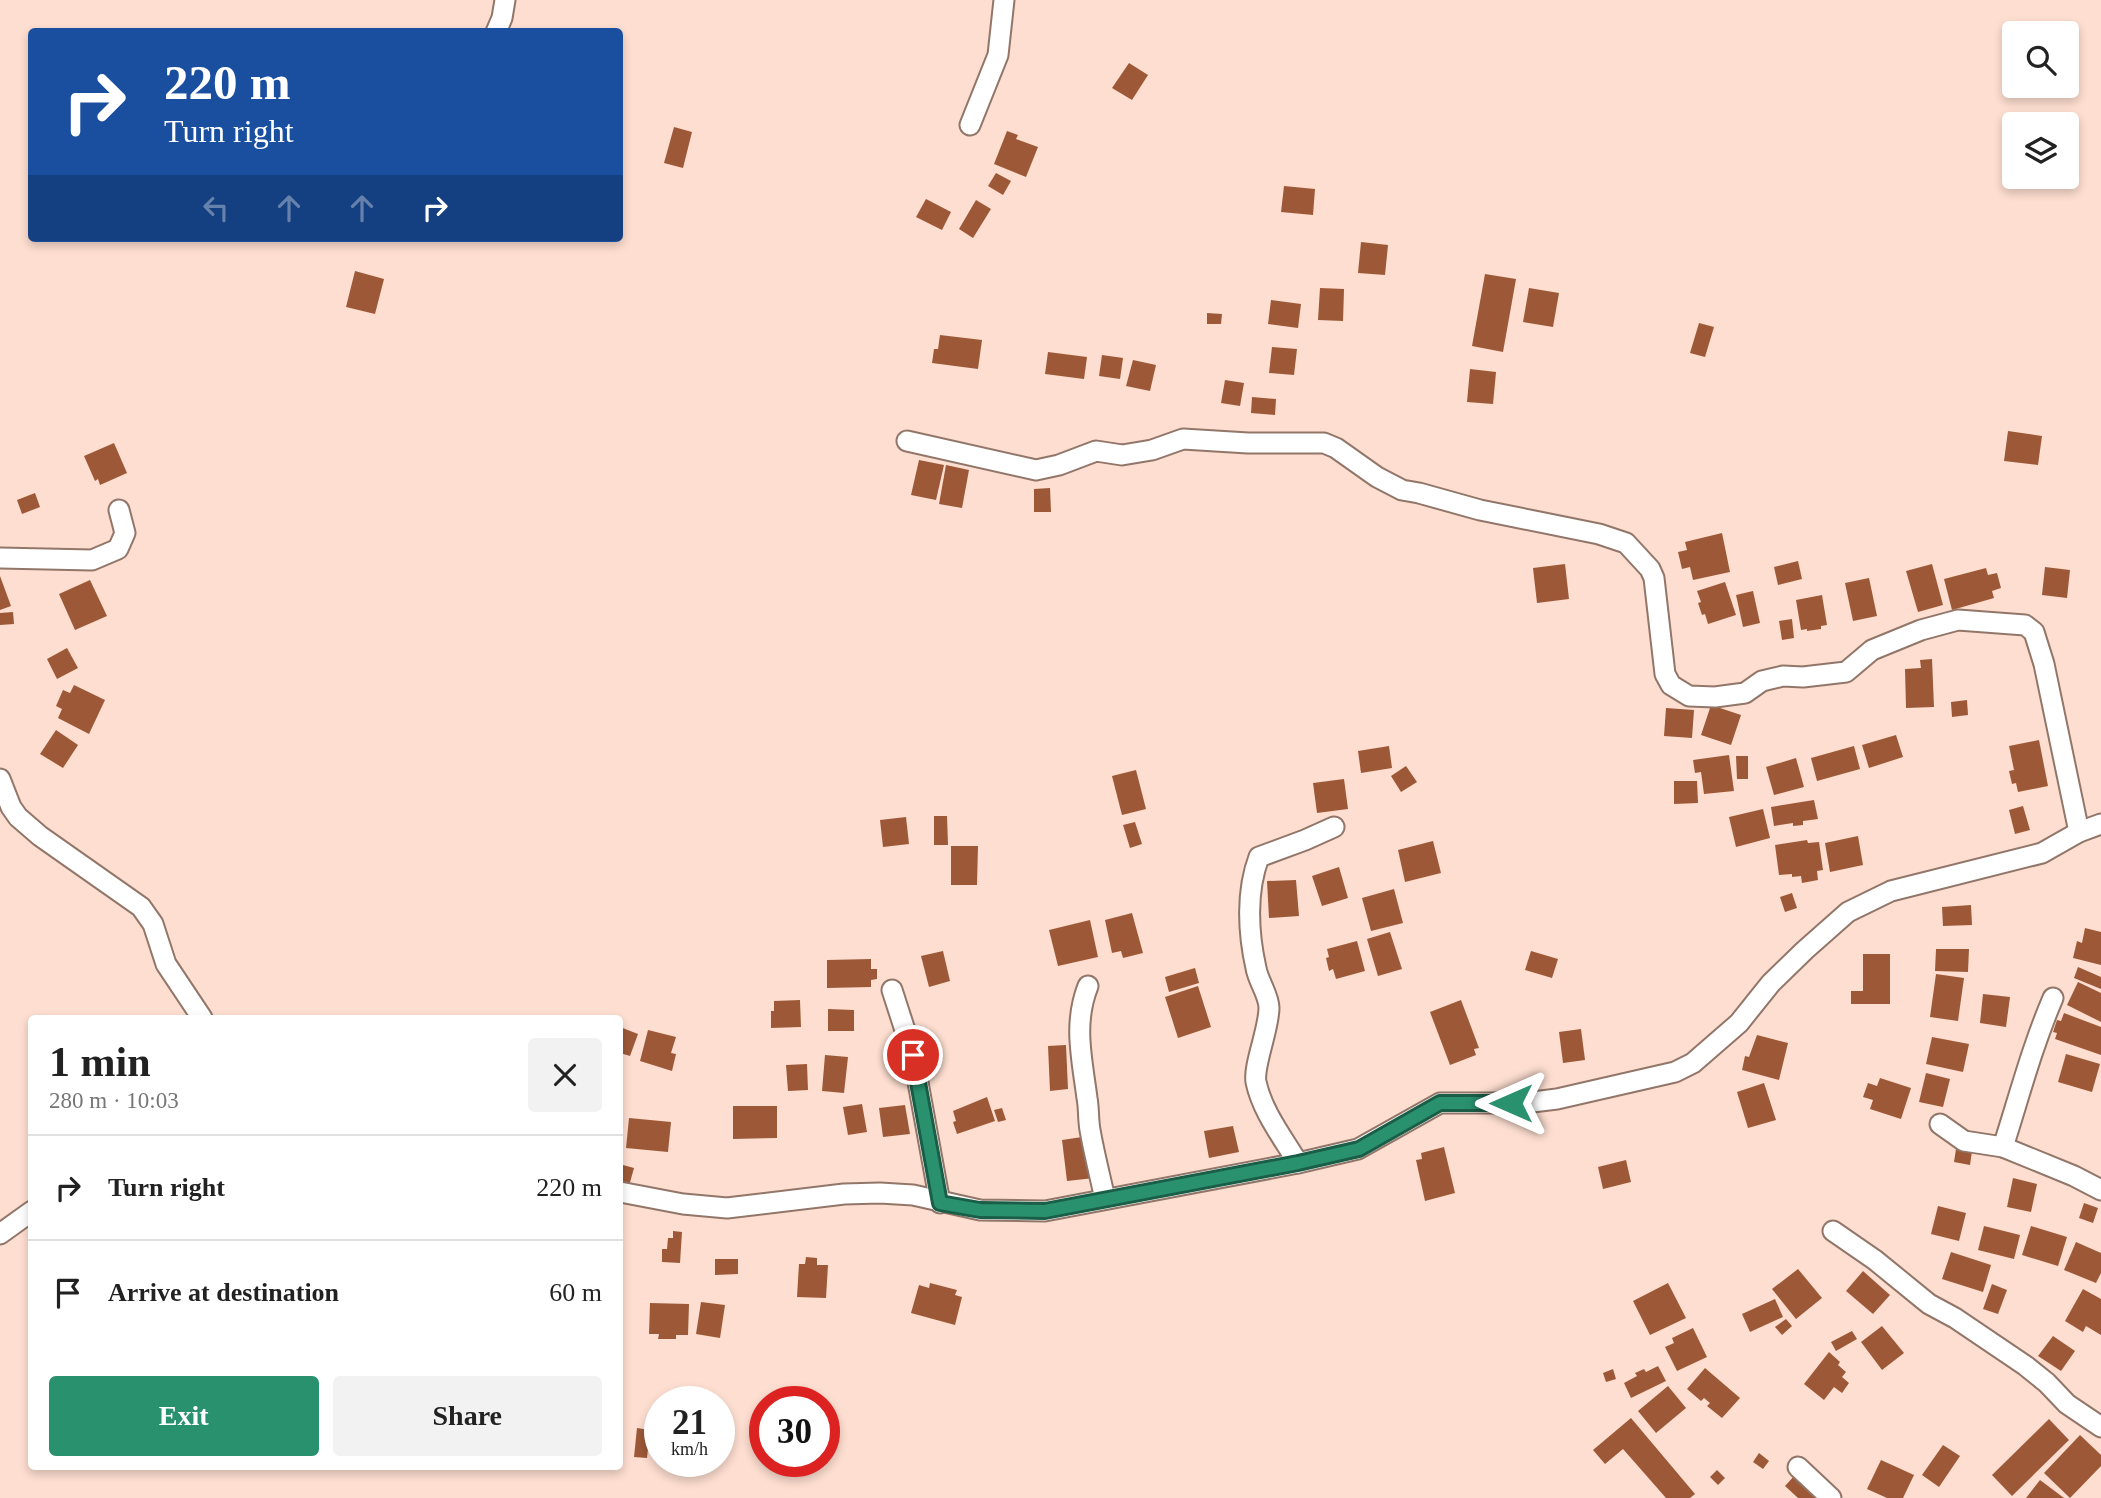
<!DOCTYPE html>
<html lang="en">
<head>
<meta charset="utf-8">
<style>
	:root { --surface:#fff; --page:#f2f2f2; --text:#222; --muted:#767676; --line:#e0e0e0; --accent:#29916e }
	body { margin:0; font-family:"Times New Roman",serif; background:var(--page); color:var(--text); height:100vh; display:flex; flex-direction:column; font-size:26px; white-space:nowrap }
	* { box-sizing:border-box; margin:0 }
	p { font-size:23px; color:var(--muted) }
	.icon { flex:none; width:38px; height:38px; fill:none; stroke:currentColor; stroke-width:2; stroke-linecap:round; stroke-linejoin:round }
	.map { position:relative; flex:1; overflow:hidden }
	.side { position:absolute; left:28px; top:1015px; width:595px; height:455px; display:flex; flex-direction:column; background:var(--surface); border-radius:7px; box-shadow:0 4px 10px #0003 }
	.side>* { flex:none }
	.banner { position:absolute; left:28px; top:28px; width:595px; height:214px; border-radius:7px; box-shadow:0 4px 10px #0003; background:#1a4fa0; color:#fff; overflow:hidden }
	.tools { position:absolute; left:2002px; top:21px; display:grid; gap:14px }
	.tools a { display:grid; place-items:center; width:77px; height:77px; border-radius:7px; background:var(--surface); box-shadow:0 4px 10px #0003; font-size:35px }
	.speed { position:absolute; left:644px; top:1386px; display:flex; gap:14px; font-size:35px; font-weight:700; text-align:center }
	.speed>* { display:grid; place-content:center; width:91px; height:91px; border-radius:50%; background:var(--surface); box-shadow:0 4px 10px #0003; line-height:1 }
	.speed small { font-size:18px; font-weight:400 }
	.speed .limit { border:10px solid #d22; background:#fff; color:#111 }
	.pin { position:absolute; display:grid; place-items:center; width:60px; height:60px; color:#fff; margin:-30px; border:4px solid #fff; border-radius:50%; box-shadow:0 2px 7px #0007 }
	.me { position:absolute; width:77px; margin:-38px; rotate:270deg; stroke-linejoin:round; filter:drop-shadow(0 0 5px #0008) }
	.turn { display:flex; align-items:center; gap:24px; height:147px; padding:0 21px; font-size:32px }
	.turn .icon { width:91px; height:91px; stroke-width:2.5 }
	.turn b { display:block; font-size:49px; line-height:60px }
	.lanes { display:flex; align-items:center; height:66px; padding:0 21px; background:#0003; justify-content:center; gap:35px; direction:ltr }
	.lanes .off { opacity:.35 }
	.round { display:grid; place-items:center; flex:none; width:74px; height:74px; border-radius:7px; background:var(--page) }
	.headline { display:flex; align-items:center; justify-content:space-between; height:119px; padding:0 21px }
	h1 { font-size:42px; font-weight:800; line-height:52px }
	.cta { display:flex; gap:14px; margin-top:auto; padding:14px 21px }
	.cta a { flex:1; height:80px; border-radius:7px; background:var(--accent); color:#fff; font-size:28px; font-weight:800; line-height:80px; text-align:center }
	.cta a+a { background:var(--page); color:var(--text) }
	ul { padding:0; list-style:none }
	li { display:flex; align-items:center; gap:21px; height:105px; padding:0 21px; border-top:2px solid var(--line) }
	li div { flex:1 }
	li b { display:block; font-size:26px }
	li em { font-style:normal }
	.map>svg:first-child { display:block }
	.building { fill:#9d5937 }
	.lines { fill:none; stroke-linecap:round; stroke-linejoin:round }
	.minor-casing { stroke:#917669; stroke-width:23 }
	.minor { stroke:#fff; stroke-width:19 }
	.route-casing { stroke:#1b5e48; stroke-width:18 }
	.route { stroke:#29916e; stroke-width:12 }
</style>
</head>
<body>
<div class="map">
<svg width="2101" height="1498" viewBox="0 0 2101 1498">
	<rect width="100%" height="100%" fill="#fdded0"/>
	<!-- building -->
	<g class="building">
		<path d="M1129,63L1148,75L1132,100L1112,88Z"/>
		<path d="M674,127L692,132L683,168L664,163Z"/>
		<path d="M1007,131L1018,135L1016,139L1038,147L1026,177L994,164Z"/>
		<path d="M996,173L1011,181L1003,195L988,186Z"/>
		<path d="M1284,186L1315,189L1313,215L1281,212Z"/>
		<path d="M926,199L951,212L942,230L916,217Z"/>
		<path d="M976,200L991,209L973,238L959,229Z"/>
		<path d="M1361,242L1388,245L1385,275L1358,273Z"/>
		<path d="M355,271L384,279L375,314L346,307Z"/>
		<path d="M1485,274L1516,279L1503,352L1472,346Z"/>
		<path d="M1320,288L1344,289L1343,321L1318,320Z"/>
		<path d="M1529,288L1559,293L1553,327L1523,322Z"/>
		<path d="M1271,300L1301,304L1298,328L1268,324Z"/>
		<path d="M1207,313L1222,314L1221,324H1207Z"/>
		<path d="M1699,323L1714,327L1705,357L1690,353Z"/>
		<path d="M940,335L982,340L978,369L932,363L934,349H938Z"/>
		<path d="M1272,347L1297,349L1294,375L1269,373Z"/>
		<path d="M1048,352L1087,357L1084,379L1045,374Z"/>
		<path d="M1102,355L1123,358L1120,379L1099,376Z"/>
		<path d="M1133,360L1156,365L1150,391L1126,386Z"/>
		<path d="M1470,369L1496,372L1493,404L1467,402Z"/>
		<path d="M1225,380L1244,383L1240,406L1221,403Z"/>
		<path d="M1252,397L1276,399L1275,415L1251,413Z"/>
		<path d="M2008,431L2042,436L2038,465L2004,461Z"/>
		<path d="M114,443L127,473L100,485L98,479L95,481L84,456Z"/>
		<path d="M919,460L944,465L936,500L911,495Z"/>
		<path d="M946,465L969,470L962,508L939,504Z"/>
		<path d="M1050,488L1051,512H1034V489Z"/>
		<path d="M35,493L40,507L22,514L17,500Z"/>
		<path d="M1722,533L1730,572L1693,580L1690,567L1682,569L1678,552L1687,550L1685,542Z"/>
		<path d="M1798,561L1802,579L1778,585L1774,567Z"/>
		<path d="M1565,564L1569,599L1537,603L1533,568Z"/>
		<path d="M1932,564L1943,605L1918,612L1906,571Z"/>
		<path d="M2045,567L2070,570L2067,598L2042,595Z"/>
		<path d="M1986,568L1988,575L1997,573L2001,588L1992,591L1994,598L1952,610L1944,579Z"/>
		<path d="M0,576L11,606L0,610Z"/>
		<path d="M1869,578L1877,616L1853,621L1845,583Z"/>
		<path d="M90,580L107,616L75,630L59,594Z"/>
		<path d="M1725,582L1736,615L1708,624L1705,614L1702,615L1698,603L1701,602L1697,591Z"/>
		<path d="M1753,591L1760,623L1743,627L1736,595Z"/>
		<path d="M1822,595L1827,625L1821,626V629L1807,631V629L1801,630L1796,600Z"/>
		<path d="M13,612L14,624L0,625V613Z"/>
		<path d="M1792,619L1794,638L1782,640L1779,621Z"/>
		<path d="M67,648L78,668L57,679L47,659Z"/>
		<path d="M1932,659L1934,707L1906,708L1905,669L1921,668L1920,660Z"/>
		<path d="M74,685L105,700L89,734L58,718L62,709L56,706L63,690L70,693Z"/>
		<path d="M1967,700L1968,715L1952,717L1951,702Z"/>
		<path d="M1711,705L1741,715L1731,745L1701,735Z"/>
		<path d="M1666,708L1694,710L1692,738L1664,736Z"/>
		<path d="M56,730L78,745L63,768L40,754Z"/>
		<path d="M1896,735L1903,757L1869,768L1862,745Z"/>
		<path d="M2039,740L2048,786L2018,792L2016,783L2012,784L2009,771L2014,770L2009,746Z"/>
		<path d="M1389,746L1392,768L1361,773L1358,751Z"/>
		<path d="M1854,746L1860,769L1817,781L1811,758Z"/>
		<path d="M1729,755L1734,791L1704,794L1701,772L1695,773L1693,760Z"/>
		<path d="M1736,756H1748V779H1737Z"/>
		<path d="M1796,758L1804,787L1774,795L1766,767Z"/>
		<path d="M1406,766L1417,782L1401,792L1391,776Z"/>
		<path d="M1136,770L1146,809L1122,815L1112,776Z"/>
		<path d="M1344,779L1348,809L1317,813L1313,783Z"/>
		<path d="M1674,781H1697L1698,803L1674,804Z"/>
		<path d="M1814,800L1818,819L1803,821V825L1793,826V823L1774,826L1771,807Z"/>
		<path d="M2023,806L2030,830L2015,834L2009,810Z"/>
		<path d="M1763,809L1770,838L1736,847L1729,817Z"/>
		<path d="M934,816H947L948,845H934Z"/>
		<path d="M906,817L909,844L883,847L880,820Z"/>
		<path d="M1135,822L1142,844L1130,848L1123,825Z"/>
		<path d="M1858,836L1863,865L1830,872L1825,843Z"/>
		<path d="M1807,840L1808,843L1819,842L1823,870L1817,871L1818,880L1802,883L1801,876L1792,877V874L1779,875L1775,845Z"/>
		<path d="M1433,841L1441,873L1405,882L1398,850Z"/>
		<path d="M951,846H978L977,885H951Z"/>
		<path d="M1339,867L1348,898L1322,906L1312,876Z"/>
		<path d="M1296,880L1299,916L1269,918L1267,881Z"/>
		<path d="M1394,889L1403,923L1371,931L1362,898Z"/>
		<path d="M1792,893L1797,908L1785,912L1780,897Z"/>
		<path d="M1971,905L1972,925L1943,926L1942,907Z"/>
		<path d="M1132,913L1143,953L1123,958L1121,951L1112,953L1105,920Z"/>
		<path d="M1090,920L1098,957L1058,966L1049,930Z"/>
		<path d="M2085,928L2101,932V965L2073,958L2077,941L2082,943Z"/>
		<path d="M1390,932L1402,969L1378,976L1367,939Z"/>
		<path d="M1357,941L1365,971L1336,979L1333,969L1329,971L1326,958L1329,957L1327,949Z"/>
		<path d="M1936,949H1969L1968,972L1935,971Z"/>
		<path d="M943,951L950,981L929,987L921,956Z"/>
		<path d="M1531,951L1558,959L1552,978L1525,970Z"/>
		<path d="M1863,954H1890V1004H1851V991H1863Z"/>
		<path d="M871,959V969H877V979L871,980V987L827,988V960Z"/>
		<path d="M2078,967L2101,977V989L2074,978Z"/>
		<path d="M1195,968L1199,983L1169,992L1165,977Z"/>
		<path d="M1936,974L1964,978L1958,1021L1930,1017Z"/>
		<path d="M2078,982L2101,993V1022L2067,1005Z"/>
		<path d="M1198,986L1211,1027L1178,1038L1165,997Z"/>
		<path d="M1983,994L2010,997L2006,1027L1980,1023Z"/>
		<path d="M800,1000L801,1027L771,1028V1011H774V1001Z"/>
		<path d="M1461,1000L1479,1048L1474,1049L1476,1055L1450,1065L1430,1012Z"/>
		<path d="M828,1009L854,1010V1031H828Z"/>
		<path d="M2064,1013L2101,1027V1055L2055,1039L2057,1033L2053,1032L2057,1020L2061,1021Z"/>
		<path d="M620,1027L638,1034L630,1056L620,1053Z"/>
		<path d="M1581,1029L1585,1060L1563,1063L1559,1032Z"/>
		<path d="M648,1030L676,1037L671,1053L676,1054L672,1071L640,1061Z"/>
		<path d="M1757,1035L1788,1043L1779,1080L1742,1070L1745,1056L1749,1057Z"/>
		<path d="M1932,1037L1969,1044L1963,1072L1926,1064Z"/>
		<path d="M1066,1045L1068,1089L1050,1091L1048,1046Z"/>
		<path d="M2066,1054L2100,1064L2092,1092L2058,1082Z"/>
		<path d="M825,1055L848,1057L844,1093L822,1091Z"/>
		<path d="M807,1064L808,1090L788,1091L786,1065Z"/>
		<path d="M1926,1073L1950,1079L1943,1107L1919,1102Z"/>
		<path d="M1880,1078L1911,1088L1901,1119L1870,1109L1873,1100L1863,1097L1868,1083L1877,1086Z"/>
		<path d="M1764,1083L1776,1120L1748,1128L1737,1092Z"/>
		<path d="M987,1097L995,1121L957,1134L953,1122L956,1121L953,1111Z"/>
		<path d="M862,1104L867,1132L848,1135L843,1107Z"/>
		<path d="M905,1105L910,1134L883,1137L879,1108Z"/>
		<path d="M733,1106H777V1138L733,1139Z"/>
		<path d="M1002,1108L1006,1120L998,1122L994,1110Z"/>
		<path d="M629,1118L671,1122L668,1152L626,1148Z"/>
		<path d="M1233,1126L1239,1152L1209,1158L1204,1131Z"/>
		<path d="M1089,1136L1094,1178L1067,1181L1062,1140Z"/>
		<path d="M1444,1147L1455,1193L1425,1201L1416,1160L1422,1159L1421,1153Z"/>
		<path d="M1956,1149L1972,1151L1970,1165L1954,1162Z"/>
		<path d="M1626,1160L1631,1182L1603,1189L1598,1167Z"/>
		<path d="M623,1165L634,1168L629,1186L620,1184Z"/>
		<path d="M2013,1178L2037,1184L2031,1212L2007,1207Z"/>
		<path d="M2084,1203L2098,1208L2093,1223L2079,1218Z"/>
		<path d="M1938,1206L1966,1213L1959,1241L1931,1234Z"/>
		<path d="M1984,1226L2020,1235L2014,1259L1978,1250Z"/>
		<path d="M2031,1226L2067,1237L2058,1266L2022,1255Z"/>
		<path d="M673,1231L682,1232L680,1263L662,1262V1249H667L668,1238H673Z"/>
		<path d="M2076,1242L2101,1253V1273L2096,1283L2064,1270Z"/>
		<path d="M1951,1252L1991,1265L1983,1292L1942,1279Z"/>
		<path d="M806,1257L817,1258V1265H828L826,1298L797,1297L799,1264H805Z"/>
		<path d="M715,1259H738V1274L715,1275Z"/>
		<path d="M1798,1269L1822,1298L1796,1319L1772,1289Z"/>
		<path d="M1863,1271L1890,1295L1873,1314L1846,1291Z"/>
		<path d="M930,1283L957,1290L955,1295L962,1297L955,1325L911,1313L919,1285L929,1288Z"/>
		<path d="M1668,1283L1686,1318L1650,1335L1633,1301Z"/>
		<path d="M1992,1284L2007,1290L1998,1314L1983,1309Z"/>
		<path d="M2083,1289L2101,1299V1335L2086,1326L2083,1332L2065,1321Z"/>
		<path d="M1775,1299L1783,1317L1750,1332L1742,1314Z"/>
		<path d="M701,1302L725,1305L720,1338L696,1334Z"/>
		<path d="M650,1303L689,1304L688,1335H676V1339H658L659,1334H649Z"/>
		<path d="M1786,1319L1792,1326L1782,1335L1775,1327Z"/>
		<path d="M1882,1326L1904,1353L1882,1370L1861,1342Z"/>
		<path d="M1693,1328L1707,1357L1677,1371L1665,1347L1674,1343L1672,1338Z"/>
		<path d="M1852,1331L1857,1339L1836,1351L1831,1342Z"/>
		<path d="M2053,1336L2075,1351L2061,1371L2038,1356Z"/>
		<path d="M1829,1352L1840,1362L1838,1365L1846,1372L1842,1377L1849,1383L1842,1393L1834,1387L1824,1400L1804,1384Z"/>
		<path d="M1658,1366L1666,1381L1631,1398L1624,1383L1637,1376L1635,1373L1644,1369L1646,1372Z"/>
		<path d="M1705,1368L1740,1398L1722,1418L1707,1406L1710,1403L1704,1398L1701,1401L1687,1389Z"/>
		<path d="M1613,1369L1616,1379L1606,1382L1603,1373Z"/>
		<path d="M1668,1386L1686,1408L1656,1433L1638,1411Z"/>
		<path d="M1631,1418L1695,1494L1690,1498H1666L1623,1449L1605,1464L1593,1450Z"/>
		<path d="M2049,1419L2069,1440L2012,1496L1992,1475Z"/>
		<path d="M637,1428L650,1430L647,1458L634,1457Z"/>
		<path d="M2080,1435L2101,1455V1466L2070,1498L2044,1473Z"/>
		<path d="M1943,1445L1960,1456L1939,1487L1922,1475Z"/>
		<path d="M1759,1453L1769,1461L1763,1469L1753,1462Z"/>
		<path d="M1881,1460L1914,1475L1903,1498H1887L1867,1489Z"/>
		<path d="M1717,1470L1725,1478L1718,1485L1710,1477Z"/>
		<path d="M1796,1474L1821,1498H1798L1785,1486Z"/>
		<path d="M2040,1480L2064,1498H2026Z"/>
	</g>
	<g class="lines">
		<defs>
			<g id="minor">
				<path d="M496,32L502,18L505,0"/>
				<path d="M970,125L998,55L1004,0"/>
				<path d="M907,441L1036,470L1059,465L1096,451L1122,455L1152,450L1183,439L1248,443H1324L1336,448L1377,477L1402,490L1419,493L1480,510L1599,534L1626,543L1650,569L1654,578L1665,674L1671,685L1689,696L1715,697L1745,693L1762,681L1783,676L1803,677L1846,672L1872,650L1921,630L1958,620L2025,625L2034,632L2044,664L2079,832"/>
				<path d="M0,558L92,560L118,549L125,533L119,510"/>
				<path d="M0,779L11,807L18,817L40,836L141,907L153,924L166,964L202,1018"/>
				<path d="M1088,986C1073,1024 1082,1059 1087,1098C1089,1108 1088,1119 1090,1130C1094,1153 1100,1176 1105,1199"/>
				<path d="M892,990L913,1055L940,1203"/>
				<path d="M1940,1124L1964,1141L2003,1147L2074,1176L2101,1190"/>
				<path d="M2003,1147C2019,1097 2032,1047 2053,998"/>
				<path d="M1298,1163C1283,1138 1262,1111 1256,1082C1253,1066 1269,1029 1269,1008C1269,995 1258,981 1256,968C1248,933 1246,891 1259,857L1305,840L1334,827"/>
				<path d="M620,1192L683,1204L727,1208L844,1194L880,1193L913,1195L980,1210L1045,1211L1298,1163L1358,1149L1440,1103H1524L1557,1099L1675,1072L1693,1063L1739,1023L1771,983L1805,950L1848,912L1891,891L2042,853L2079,832L2101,824"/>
				<path d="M1833,1231L1875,1260L1929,1304L1955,1318L2026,1366L2047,1383L2067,1404L2101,1427"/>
				<path d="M0,1234L32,1211"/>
				<path d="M1798,1467L1831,1498"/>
			</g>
		</defs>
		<!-- minor casing -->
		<use href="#minor" class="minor-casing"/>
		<!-- minor -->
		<use href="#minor" class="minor"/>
	</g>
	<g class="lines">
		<defs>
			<path id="route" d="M913,1055L940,1203L980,1210L1045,1211L1298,1163L1359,1149L1440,1103H1511"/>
		</defs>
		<!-- route casing -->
		<use href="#route" class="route-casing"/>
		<!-- route -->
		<use href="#route" class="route"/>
	</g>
</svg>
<div class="tools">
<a><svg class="icon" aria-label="search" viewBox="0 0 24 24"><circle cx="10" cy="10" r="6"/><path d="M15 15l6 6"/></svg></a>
<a><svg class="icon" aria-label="layers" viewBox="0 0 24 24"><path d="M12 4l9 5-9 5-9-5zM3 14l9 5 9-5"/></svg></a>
</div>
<div class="speed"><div>21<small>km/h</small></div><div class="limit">30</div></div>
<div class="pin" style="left:913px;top:1055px;background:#d93025"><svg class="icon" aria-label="arrive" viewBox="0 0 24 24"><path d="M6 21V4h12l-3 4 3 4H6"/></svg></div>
<svg class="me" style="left:1511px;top:1103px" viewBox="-20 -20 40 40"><path d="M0-17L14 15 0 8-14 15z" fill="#29916e" stroke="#fff" stroke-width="4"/></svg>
<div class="banner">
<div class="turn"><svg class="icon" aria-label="right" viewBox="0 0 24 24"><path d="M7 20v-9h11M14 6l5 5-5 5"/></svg><div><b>220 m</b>Turn right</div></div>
<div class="lanes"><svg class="icon off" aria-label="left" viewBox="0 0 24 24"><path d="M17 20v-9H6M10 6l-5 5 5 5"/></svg><svg class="icon off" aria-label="ahead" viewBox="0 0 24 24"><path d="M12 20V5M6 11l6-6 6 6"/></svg><svg class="icon off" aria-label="ahead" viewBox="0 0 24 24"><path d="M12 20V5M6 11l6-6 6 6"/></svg><svg class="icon" aria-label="right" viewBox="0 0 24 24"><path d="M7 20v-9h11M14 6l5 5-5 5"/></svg></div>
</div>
<section class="side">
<div class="headline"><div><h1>1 min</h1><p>280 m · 10:03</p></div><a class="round"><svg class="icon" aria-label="close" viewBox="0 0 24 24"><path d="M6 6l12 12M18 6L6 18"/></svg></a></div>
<ul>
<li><svg class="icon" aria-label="right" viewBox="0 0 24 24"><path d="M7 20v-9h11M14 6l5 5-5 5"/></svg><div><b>Turn right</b></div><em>220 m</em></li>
<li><svg class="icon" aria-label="arrive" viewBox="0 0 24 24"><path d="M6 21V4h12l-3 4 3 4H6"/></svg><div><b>Arrive at destination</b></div><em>60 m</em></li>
</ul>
<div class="cta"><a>Exit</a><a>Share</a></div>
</section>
</div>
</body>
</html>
